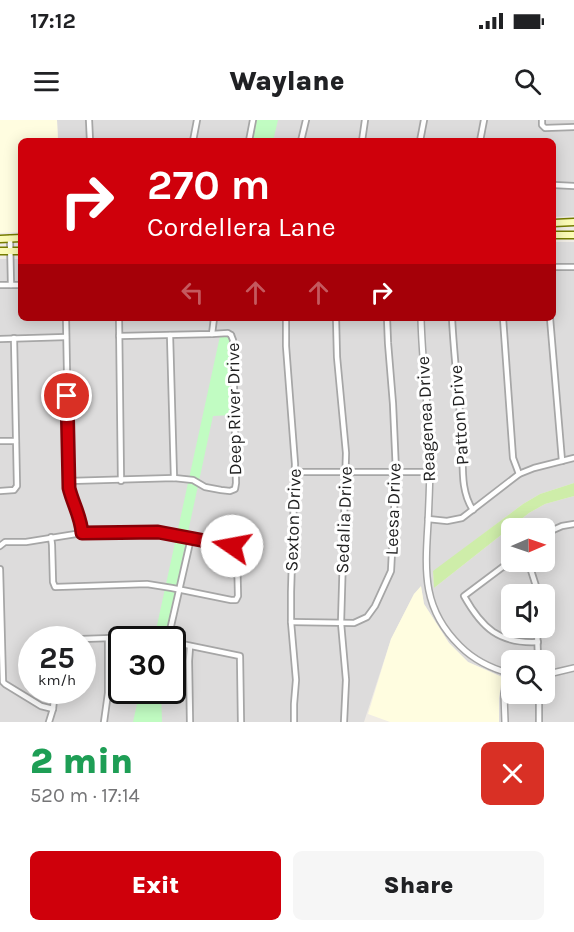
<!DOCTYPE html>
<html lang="en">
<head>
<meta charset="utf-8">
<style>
	:root { --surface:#fff; --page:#f6f6f6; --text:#202124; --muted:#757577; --accent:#cf000b }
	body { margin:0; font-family:Karla,sans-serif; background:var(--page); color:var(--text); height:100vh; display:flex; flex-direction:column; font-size:22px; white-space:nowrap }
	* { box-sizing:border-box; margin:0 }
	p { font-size:20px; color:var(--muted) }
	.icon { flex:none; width:33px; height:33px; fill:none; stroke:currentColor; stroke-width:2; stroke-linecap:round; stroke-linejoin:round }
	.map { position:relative; height:602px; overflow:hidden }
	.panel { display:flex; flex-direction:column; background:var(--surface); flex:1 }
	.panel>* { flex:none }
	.banner { position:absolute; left:18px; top:18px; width:538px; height:183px; border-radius:9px; box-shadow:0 3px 15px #0003; background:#cf000b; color:#fff; overflow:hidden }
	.needle { width:39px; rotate:88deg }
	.tools { position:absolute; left:501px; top:398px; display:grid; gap:12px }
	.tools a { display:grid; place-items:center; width:54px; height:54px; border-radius:9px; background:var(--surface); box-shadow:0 3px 15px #0003; font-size:30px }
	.speed { position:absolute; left:18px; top:506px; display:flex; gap:12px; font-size:30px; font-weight:700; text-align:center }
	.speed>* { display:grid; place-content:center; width:78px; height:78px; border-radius:50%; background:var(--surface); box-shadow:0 3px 15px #0003; line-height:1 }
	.speed small { font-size:15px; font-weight:400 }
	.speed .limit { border:3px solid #111; border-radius:9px; background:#fff; color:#111 }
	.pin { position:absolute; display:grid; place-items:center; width:51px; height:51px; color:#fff; margin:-26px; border:3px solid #fff; border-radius:50%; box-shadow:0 2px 6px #0007 }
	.me { position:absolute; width:66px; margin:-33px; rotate:282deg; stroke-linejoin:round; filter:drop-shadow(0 0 4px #0008) }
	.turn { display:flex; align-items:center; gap:21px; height:126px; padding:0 30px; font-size:27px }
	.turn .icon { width:78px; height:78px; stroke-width:2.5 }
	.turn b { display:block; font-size:42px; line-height:51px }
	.lanes { display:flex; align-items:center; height:57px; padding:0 30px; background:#0003; justify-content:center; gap:30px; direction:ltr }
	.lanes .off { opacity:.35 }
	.round { display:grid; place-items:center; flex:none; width:63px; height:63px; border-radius:9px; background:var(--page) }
	.headline { display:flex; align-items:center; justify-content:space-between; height:102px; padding:0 30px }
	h1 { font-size:36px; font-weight:800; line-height:45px; color:#1e9e55 }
	.action { display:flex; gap:12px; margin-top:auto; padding:12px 30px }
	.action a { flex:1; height:69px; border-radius:9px; background:var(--accent); color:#fff; font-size:24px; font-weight:800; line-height:69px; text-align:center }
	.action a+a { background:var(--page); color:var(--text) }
	.status { display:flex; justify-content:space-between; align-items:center; height:42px; padding:0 30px; background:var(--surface); direction:ltr }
	.status svg { height:16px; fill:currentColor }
	header { display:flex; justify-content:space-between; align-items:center; height:78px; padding:0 30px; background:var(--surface); font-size:27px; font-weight:800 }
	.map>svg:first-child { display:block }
	.residential { fill:#dddcdc; fill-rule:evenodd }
	.education { fill:#fffde0 }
	.grass { fill:#ceeda9 }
	.park { fill:#c1fcc2 }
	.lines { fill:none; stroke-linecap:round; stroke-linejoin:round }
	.minor-casing { stroke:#a6a6a6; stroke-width:8 }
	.tertiary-casing { stroke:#a6a6a6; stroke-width:8 }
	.secondary-casing { stroke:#767d00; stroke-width:9 }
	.minor { stroke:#fff; stroke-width:4.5 }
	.tertiary { stroke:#fff; stroke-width:5 }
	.secondary { stroke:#fcfcb7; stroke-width:6 }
	.route-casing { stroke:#870007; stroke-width:15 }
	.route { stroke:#cf000b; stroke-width:10 }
	.labels { text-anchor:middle; stroke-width:6; stroke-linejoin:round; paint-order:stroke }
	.street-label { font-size:18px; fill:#1f1f1f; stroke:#fff }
</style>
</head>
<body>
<div class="status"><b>17:12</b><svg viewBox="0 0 49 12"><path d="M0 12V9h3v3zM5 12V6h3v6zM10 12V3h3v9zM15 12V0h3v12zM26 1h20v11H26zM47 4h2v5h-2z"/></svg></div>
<header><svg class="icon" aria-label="menu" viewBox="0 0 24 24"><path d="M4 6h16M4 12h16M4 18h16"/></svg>Waylane<svg class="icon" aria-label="search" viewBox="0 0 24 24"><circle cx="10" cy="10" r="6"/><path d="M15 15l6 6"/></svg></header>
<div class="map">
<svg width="574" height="602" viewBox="0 0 574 602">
	<rect width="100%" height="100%" fill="#f0ece5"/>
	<!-- residential -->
	<g class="residential">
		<path d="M57,0H574V96L554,97V21H58Z"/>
		<path d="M554,122H574V363L540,374L523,384L433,452L434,468L529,393L545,384L574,376V602H499V578L502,557L468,542L449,523L424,484L421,467L414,474L391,519L364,602H0V139H21V198H554ZM512,408H544V441H512ZM512,474H544V507H512ZM32,519H82V570H32ZM122,519H172V570H122ZM512,540H544V573H512Z"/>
	</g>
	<!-- education -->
	<g class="education">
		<path d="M0,0H57L58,21H21V112L0,113Z"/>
		<path d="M421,466L424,484L449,523L468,542L502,557L499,578V602H390L368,594L391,519L414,474Z"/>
	</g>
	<!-- grass -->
	<path class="grass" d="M574,363V376L545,384L529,393L434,468L433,451L523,384L540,374Z"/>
	<!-- park -->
	<g class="park">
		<path d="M256,0H278L273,21H253Z"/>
		<path d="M220,216H227L231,219L232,295L213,296L165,519H154Z"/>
		<path d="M140,570H161L162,602H133Z"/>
	</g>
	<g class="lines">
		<defs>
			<g id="minor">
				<path d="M89,0L90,21"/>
				<path d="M542,0V5L545,8L574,7"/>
				<path d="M193,21L197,0"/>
				<path d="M249,21L253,0"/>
				<path d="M301,21L306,0"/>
				<path d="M362,21L365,0"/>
				<path d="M420,21L424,0"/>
				<path d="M480,21L484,0"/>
				<path d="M554,65L574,66"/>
				<path d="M10,118L11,165"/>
				<path d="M554,147H574"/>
				<path d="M0,165H21"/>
				<path d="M66,198L69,361C71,380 81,395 82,413"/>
				<path d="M119,198L121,361"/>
				<path d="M286,198V226L295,344L291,472V502L296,560L294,584V602"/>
				<path d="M336,198L337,237L346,333L341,503L346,560L344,602"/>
				<path d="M452,198C454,238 459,278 462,318C464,343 459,369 473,390"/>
				<path d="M503,198L513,338L519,354"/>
				<path d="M550,198L562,341"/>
				<path d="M212,214L214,198"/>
				<path d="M170,215L174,358"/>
				<path d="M119,216L212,214L228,213L231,215"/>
				<path d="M0,219L66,217"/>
				<path d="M0,321H16"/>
				<path d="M295,352H430"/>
				<path d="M69,361L174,358L193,360L205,367L221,370L230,371L235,369L236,363L233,220L231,215"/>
				<path d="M0,371L14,370L17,366L14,218"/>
				<path d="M428,399L447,401L462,398L519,354L534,348L574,338"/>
				<path d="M544,414L562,406L574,404"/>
				<path d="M0,426L5,422H26L82,413L141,412L175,414L236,428L237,432L238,476L236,480H231L172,468L147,464L55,467L53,462L52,425L51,417"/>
				<path d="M512,440L464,476C482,508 499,524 538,522"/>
				<path d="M528,441L536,466V474"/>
				<path d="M0,449L3,562L5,564L41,586L53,589"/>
				<path d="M291,502L354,503L367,497L375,486L391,451L396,352L393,284L388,223L387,198"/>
				<path d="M537,507L538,540"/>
				<path d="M82,519L141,517L153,519"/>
				<path d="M168,519L191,418"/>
				<path d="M172,522L240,536L241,602"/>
				<path d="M539,573V602"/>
				<path d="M49,602L53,589L55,570"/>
				<path d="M104,602L108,573V518"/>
				<path d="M190,602L189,541L190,526"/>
			</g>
			<g id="tertiary">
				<path d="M421,198C422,245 429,292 430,339C430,360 429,382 428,403C425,452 422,489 460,526C474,540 492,549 512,554"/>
				<path d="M544,555L574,548"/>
				<path d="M505,602L504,574L509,553"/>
			</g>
			<g id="secondary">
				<path d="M554,103L574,102"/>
				<path d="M554,115H574"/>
				<path d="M0,119L21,118"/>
				<path d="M0,131H21"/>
			</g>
		</defs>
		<!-- minor casing -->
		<use href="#minor" class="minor-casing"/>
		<!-- tertiary casing -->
		<use href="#tertiary" class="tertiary-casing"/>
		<!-- secondary casing -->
		<use href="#secondary" class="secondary-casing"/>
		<!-- minor -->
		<use href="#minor" class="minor"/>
		<!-- tertiary -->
		<use href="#tertiary" class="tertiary"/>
		<!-- secondary -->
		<use href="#secondary" class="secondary"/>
	</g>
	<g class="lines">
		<defs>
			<path id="route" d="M67,276L69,368C73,384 81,397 82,413L158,412L232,426"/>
		</defs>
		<!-- route casing -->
		<use href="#route" class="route-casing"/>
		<!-- route -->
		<use href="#route" class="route"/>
	</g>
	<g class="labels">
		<!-- street labels -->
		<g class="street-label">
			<text transform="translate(234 289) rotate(-91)" y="6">Deep River Drive</text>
			<text transform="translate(459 295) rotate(-94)" y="6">Patton Drive</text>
			<text transform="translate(426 299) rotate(-93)" y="6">Reagenea Drive</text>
			<text transform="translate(393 389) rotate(-88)" y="6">Leesa Drive</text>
			<text transform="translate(293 400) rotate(-88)" y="6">Sexton Drive</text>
			<text transform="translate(344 400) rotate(-88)" y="6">Sedalia Drive</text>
		</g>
	</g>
</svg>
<div class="tools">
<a><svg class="needle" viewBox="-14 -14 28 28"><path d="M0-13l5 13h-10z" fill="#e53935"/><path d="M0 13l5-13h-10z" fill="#757577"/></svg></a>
<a><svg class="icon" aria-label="sound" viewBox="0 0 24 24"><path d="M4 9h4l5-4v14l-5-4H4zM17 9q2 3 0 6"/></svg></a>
<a><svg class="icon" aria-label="search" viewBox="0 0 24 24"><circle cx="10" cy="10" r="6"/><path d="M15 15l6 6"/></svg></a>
</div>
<div class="speed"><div>25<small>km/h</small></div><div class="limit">30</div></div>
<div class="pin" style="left:67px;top:276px;background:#d93025"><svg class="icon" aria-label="arrive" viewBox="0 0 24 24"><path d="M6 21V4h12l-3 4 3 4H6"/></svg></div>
<svg class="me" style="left:232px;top:426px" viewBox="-20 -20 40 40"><circle r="19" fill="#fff"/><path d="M0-13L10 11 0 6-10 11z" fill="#cf000b"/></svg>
<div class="banner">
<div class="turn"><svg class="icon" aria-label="right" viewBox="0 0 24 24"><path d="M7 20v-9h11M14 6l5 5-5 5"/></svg><div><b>270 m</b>Cordellera Lane</div></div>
<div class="lanes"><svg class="icon off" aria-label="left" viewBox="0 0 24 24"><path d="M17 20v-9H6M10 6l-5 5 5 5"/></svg><svg class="icon off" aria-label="ahead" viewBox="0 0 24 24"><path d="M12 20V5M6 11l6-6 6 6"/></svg><svg class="icon off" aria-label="ahead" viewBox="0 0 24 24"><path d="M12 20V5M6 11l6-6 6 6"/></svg><svg class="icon" aria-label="right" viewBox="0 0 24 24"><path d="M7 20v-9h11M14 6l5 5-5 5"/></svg></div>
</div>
</div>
<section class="panel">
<div class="headline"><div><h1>2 min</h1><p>520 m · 17:14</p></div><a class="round" style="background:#d93025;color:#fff"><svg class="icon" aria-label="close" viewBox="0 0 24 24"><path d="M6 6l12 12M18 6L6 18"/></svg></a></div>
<div class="action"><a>Exit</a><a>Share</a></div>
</section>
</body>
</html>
